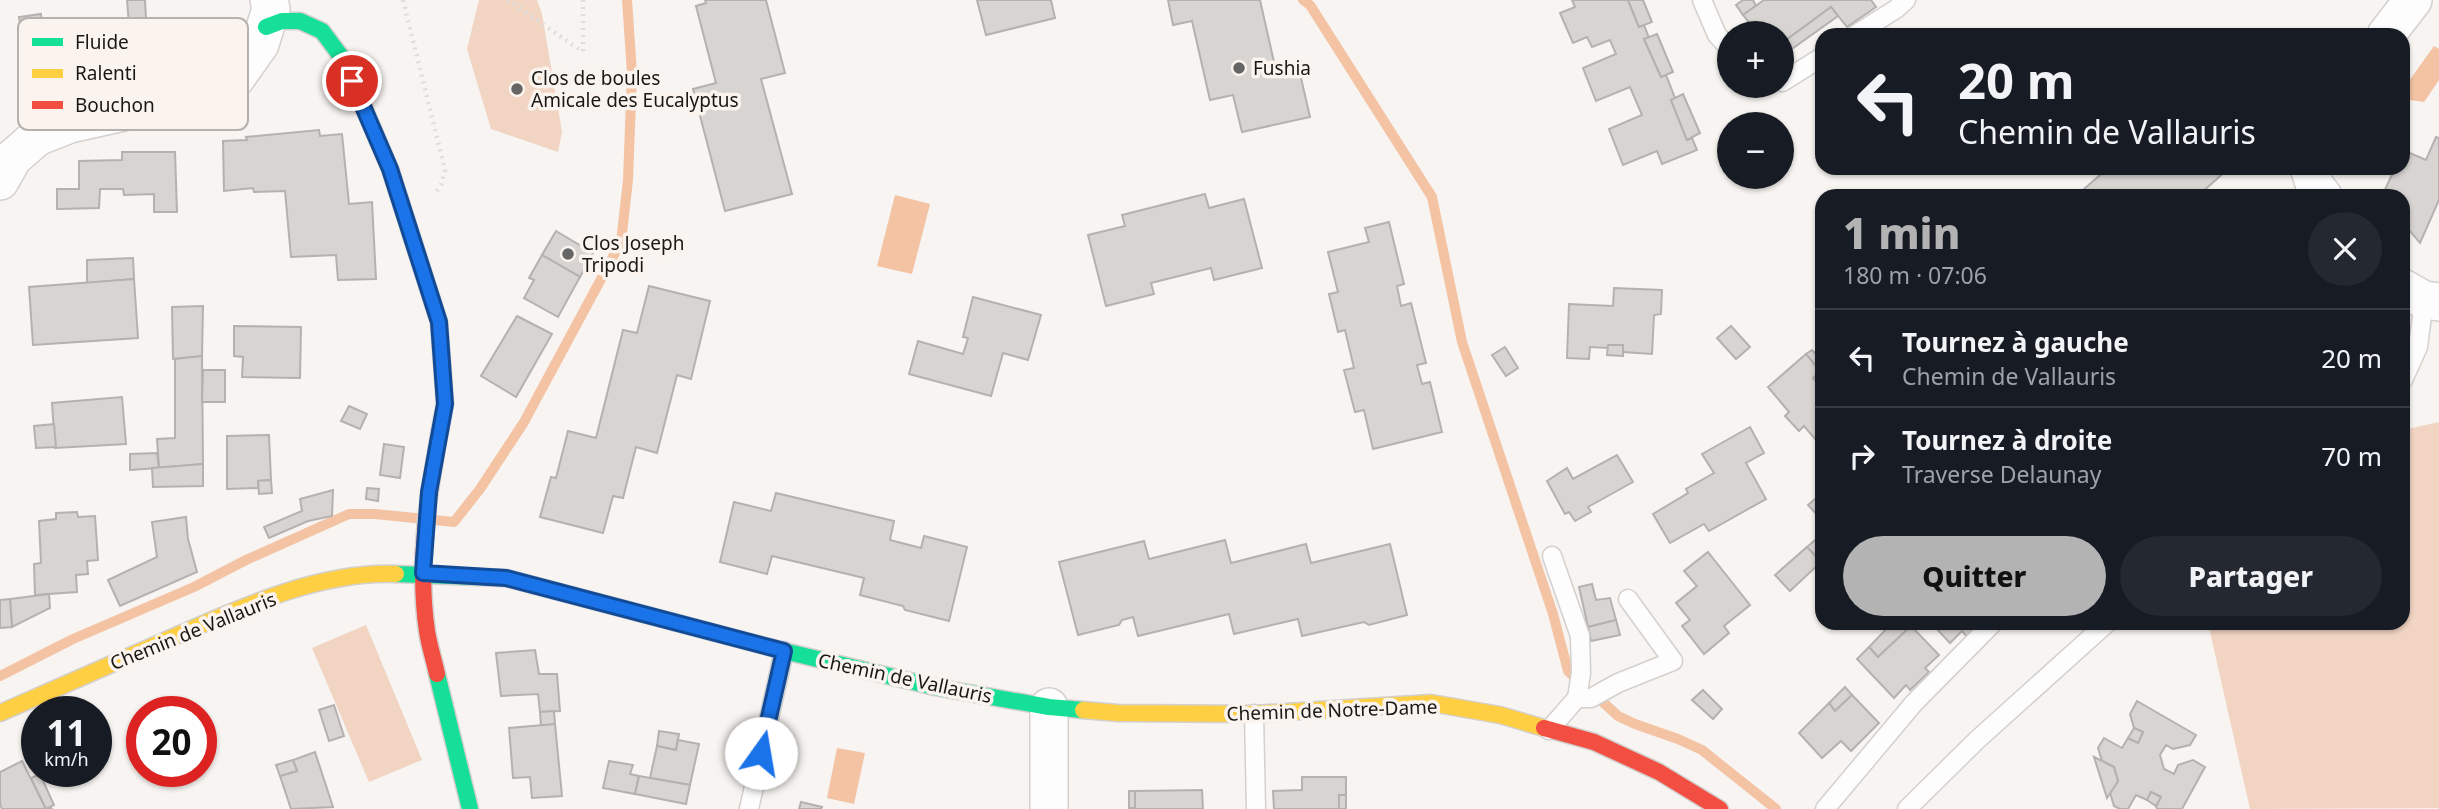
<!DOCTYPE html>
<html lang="fr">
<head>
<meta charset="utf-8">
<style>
	:root { --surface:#171b24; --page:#242831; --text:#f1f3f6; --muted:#9ea1a6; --line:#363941; --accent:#b3b3b4 }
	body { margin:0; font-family:"Noto Sans",sans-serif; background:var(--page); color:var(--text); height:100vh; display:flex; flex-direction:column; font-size:26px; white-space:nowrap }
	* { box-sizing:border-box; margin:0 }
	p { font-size:23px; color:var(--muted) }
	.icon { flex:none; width:38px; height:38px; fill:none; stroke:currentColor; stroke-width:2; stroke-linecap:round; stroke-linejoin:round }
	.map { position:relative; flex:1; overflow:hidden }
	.sheet { position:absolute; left:1815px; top:189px; width:595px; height:441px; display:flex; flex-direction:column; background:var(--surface); border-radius:21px; box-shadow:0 2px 5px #0004 }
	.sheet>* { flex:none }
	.guide { position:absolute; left:1815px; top:28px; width:595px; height:147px; border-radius:21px; box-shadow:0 2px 5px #0004; background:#171b24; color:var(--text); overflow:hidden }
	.fabs { position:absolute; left:1717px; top:21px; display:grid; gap:14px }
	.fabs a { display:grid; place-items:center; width:77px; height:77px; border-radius:50%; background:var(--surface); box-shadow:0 2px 5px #0004; font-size:35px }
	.speed { position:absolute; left:21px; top:696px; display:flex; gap:14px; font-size:35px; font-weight:700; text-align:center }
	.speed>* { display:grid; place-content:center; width:91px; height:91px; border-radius:50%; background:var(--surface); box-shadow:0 2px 5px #0004; line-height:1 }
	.speed small { font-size:18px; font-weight:400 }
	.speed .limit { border:10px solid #d22; background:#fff; color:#111 }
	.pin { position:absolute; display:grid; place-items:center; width:60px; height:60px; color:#fff; margin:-30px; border:4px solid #fff; border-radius:50%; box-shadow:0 2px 7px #0007 }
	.me { position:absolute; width:77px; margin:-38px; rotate:13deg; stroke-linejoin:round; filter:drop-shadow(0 0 5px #0008) }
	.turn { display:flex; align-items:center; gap:24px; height:147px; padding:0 28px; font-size:32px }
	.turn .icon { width:91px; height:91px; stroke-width:2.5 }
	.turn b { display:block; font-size:49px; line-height:60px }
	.round { display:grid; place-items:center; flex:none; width:74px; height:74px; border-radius:37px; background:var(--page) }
	.overview { display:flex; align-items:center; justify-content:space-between; height:119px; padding:0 28px }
	h1 { font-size:42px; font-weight:800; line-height:52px; color:var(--accent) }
	.action { display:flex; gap:14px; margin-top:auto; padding:14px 28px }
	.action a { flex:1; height:80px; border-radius:42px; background:var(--accent); color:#111; font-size:28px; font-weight:800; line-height:80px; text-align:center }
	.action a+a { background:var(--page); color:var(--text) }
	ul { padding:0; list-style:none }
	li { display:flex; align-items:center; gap:21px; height:98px; padding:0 28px; border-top:2px solid var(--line) }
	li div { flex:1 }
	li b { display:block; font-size:26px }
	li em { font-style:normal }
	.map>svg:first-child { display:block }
	.green { fill:#f1d4c2 }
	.water { fill:#f3c3a4 }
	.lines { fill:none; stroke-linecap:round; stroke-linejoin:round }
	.stream { stroke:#f3c3a4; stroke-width:10 }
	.building { fill:#d7d4d2; stroke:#b4b1b0; stroke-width:2 }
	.lane-casing { stroke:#d3d0ce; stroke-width:21 }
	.street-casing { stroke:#d3d0ce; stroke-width:40 }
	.fast-casing { stroke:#d3d0ce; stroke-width:19 }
	.slow-casing { stroke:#d3d0ce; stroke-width:19 }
	.jam-casing { stroke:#d3d0ce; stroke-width:19 }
	.path { stroke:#dfdedd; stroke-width:4.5; stroke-dasharray:2 5; stroke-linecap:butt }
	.lane { stroke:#fefdfd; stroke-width:18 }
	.street { stroke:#fefdfd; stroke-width:37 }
	.fast { stroke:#16e098; stroke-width:16 }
	.slow { stroke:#ffcf43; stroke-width:16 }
	.jam { stroke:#f24e42; stroke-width:16 }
	.route-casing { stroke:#114b97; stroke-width:18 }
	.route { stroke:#1a73e8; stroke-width:12 }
	.poi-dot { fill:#676563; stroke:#faf3ee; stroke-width:2.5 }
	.labels { text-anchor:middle; stroke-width:7; stroke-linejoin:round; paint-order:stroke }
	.poi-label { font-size:19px; fill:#1a1816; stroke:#faf3ee; text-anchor:start }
	.street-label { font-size:19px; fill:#1a1816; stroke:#faf3ee }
	.key { fill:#faf3ee; stroke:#b7b1ad; stroke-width:2 }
	.key-label { font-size:19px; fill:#1a1816 }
</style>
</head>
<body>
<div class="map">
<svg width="2439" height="809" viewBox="0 0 2439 809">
	<rect width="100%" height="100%" fill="#f7f4f1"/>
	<!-- green -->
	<g class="green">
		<path d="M479,0H537L542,14L562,132L558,152L491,129L467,49Z"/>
		<path d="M2439,422V808L2250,809L2208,623H2403V430Z"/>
		<path d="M366,625L422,760L369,782L312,648Z"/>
	</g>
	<!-- water -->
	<g class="water">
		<path d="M2434,46L2439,49V80L2424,102L2410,100L2404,88Z"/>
		<path d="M895,195L930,204L912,274L877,266Z"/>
		<path d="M837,748L865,753L854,804L827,798Z"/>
	</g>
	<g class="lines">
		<!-- stream -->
		<g class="stream">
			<path d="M1303,0L1310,5L1432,197L1462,342L1553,614L1568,671L1582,684"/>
			<path d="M0,676L73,639L194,587L246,560L349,514H375L454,522L480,489L524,422L621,242L628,180L632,73L627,0"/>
			<path d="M1594,694L1618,716L1635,724L1678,739L1702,750L1776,809"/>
		</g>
	</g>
	<!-- building -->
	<g class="building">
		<path d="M127,0H145L147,36H130Z"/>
		<path d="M705,0H766L785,73L761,79L792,194L725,211L693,89L716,83L696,6L706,3Z"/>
		<path d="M977,0H1051L1055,18L986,35Z"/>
		<path d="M1168,0H1260L1276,71L1298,65L1310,117L1242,132L1233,95L1210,100L1192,21L1173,25Z"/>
		<path d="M1572,0H1628L1639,27L1644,25L1649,38L1644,39L1661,77L1666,75L1675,98L1671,100L1687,140L1692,138L1697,150L1662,164L1657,151L1623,165L1609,129L1642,115L1630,87L1596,101L1583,68L1616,54L1610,40L1592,47L1587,37L1573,43L1560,13L1575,7Z"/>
		<path d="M1628,0H1643L1652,22L1639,27Z"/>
		<path d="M1743,0H1753L1756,6L1743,15L1736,5Z"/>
		<path d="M1764,0H1871L1876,7L1847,27L1831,7L1782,43V33H1757L1743,15Z"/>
		<path d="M1831,7L1838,16L1782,56V43Z"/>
		<path d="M41,14L43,33L22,37L19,17Z"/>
		<path d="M1657,34L1673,72L1661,77L1644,39Z"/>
		<path d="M1683,94L1700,133L1687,140L1671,100Z"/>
		<path d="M319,130L320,136L342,134L349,204L372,202L376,279L338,280L336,255L291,257L285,191L254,192L253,188L224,191L223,141L247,140L246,137Z"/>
		<path d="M2436,137L2439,138V200L2420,243L2403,223V196L2383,194L2395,168H2403V150L2426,160Z"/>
		<path d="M122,152H175L177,212H154V194L124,195L123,189H100L99,208L57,209V189H79V161L122,160Z"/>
		<path d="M2108,168H2229L2198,196H2076Z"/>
		<path d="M1205,194L1209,208L1244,199L1262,268L1214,280L1211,268L1151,283L1154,294L1106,306L1088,235L1125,226L1122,215Z"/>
		<path d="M1389,222L1404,284L1397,286L1401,306L1411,303L1426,363L1417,365L1422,384L1430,382L1442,432L1373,449L1364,410L1355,412L1344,370L1354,368L1345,330L1338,332L1329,294L1338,292L1328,252L1369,242L1365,228Z"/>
		<path d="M556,231L593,253L580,277L542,255Z"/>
		<path d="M542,255L580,277L558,317L524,298L534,280L529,278Z"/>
		<path d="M133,258L134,279L87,283V260Z"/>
		<path d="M134,279L138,338L33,345L29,287Z"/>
		<path d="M649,286L710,301L691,379L677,375L657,453L636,447L623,498L613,496L603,533L540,517L551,477L556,478L568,431L596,438L623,330L637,333Z"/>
		<path d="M1614,288L1662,290L1661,314L1654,315L1652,354L1623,352V345H1608V348L1590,347L1589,359L1567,358L1569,304L1613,306Z"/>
		<path d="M973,297L1041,315L1028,360L1003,353L991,396L909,374L918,341L963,354L968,338L963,337Z"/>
		<path d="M203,306L202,356L173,359L172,307Z"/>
		<path d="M517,316L552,334L516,397L481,376Z"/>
		<path d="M234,326L301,327L300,378L242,377L243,357L234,356Z"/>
		<path d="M1731,326L1750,347L1736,359L1717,338Z"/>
		<path d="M1608,345H1623V356L1607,355Z"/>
		<path d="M1505,347L1518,368L1506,376L1492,355Z"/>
		<path d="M1812,350L1822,361V389L1813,378L1820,371L1806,354Z"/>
		<path d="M1806,354L1820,371L1813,378L1822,389V447L1804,426L1799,431L1785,416L1789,412L1768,387Z"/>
		<path d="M202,356L203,464L159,468L157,439L175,438V359Z"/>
		<path d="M203,370H225V402H202Z"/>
		<path d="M122,397L126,444L55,448L52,403Z"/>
		<path d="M349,406L367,414L360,429L341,421Z"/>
		<path d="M54,424L56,447L36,448L34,426Z"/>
		<path d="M1750,427L1764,453L1746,463L1766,499L1709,531L1704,524L1670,543L1653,514L1688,493L1686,489L1714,473L1702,454Z"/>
		<path d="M269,435L271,480L258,481V488L227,489V436Z"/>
		<path d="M384,444L404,447L400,478L380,475Z"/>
		<path d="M157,453L159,468L130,470V454Z"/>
		<path d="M1617,455L1633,482L1588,507L1591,512L1575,521L1569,512L1565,514L1547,481L1567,468L1573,479Z"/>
		<path d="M203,464V486L153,487L152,468Z"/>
		<path d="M271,480L272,493L259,494L258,481Z"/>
		<path d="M367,488L379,489L378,501L366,499Z"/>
		<path d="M333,490L332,516L308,521L269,538L264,527L302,511L300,499Z"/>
		<path d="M776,493L894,521L890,540L921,548L924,536L967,547L949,621L905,610L903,606L860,595L864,578L772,556L767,574L720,562L734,502L771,511Z"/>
		<path d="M1822,493V520L1808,505Z"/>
		<path d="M77,512L78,517L95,516L98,560L87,561L88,574L76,575L77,592L35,595L34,564L41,563L39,521L56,519V513Z"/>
		<path d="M186,517L188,539L197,572L120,606L108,580L157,557L152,522Z"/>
		<path d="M1822,534V562H1821L1807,547Z"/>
		<path d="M1225,540L1231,563L1306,544L1311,563L1390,544L1407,615L1369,625L1364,622L1302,636L1298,619L1234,634L1229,614L1138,636L1133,617L1122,620L1119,625L1078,635L1059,562L1144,541L1149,559Z"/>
		<path d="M1807,547L1821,562L1790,591L1775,575Z"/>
		<path d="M1708,552L1750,605L1724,626L1729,633L1704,654L1682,626L1690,620L1676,603L1697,586L1684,571Z"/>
		<path d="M1592,584L1596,600L1610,598L1616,620L1588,627L1579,587Z"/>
		<path d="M49,594L50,608L12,627L10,599Z"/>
		<path d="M10,599L12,627L0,628V600Z"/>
		<path d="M1616,620L1620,635L1591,641L1588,627Z"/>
		<path d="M1892,623H1908L1911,626L1878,657L1869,647Z"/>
		<path d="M1931,623H1981L1967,637L1962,631L1950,643Z"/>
		<path d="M1911,626L1939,655L1925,668L1929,672L1910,690L1906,685L1894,698L1857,659L1869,647L1878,657Z"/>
		<path d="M535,650L539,674H557L560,711L540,712L538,694L501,696L496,653Z"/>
		<path d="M1845,687L1852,695L1835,711L1829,703Z"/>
		<path d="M1703,690L1722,709L1713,719L1692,700Z"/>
		<path d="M1852,695L1879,723L1851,751L1841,741L1822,758L1799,733L1829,703L1835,711Z"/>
		<path d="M2137,701L2196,735L2190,745L2173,749L2166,745L2160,755L2164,769L2174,774L2178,765L2193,760L2205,767L2182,809H2157L2156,806L2161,797L2151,792L2147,800L2136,795L2128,809H2120L2114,806L2110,793L2118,781L2114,767L2102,761L2098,748L2104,738L2122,748L2128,738L2138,743L2143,732L2134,728L2130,714Z"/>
		<path d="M334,705L344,736L329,741L319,710Z"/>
		<path d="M554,711L555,724L541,726L540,712Z"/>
		<path d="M555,724L562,796L532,798L530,777L513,778L509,728Z"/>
		<path d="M2134,728L2143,732L2138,743L2128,738Z"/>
		<path d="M659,731L679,734L676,750L657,746Z"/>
		<path d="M678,740L699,744L690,785L650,778L657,746L676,750Z"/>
		<path d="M315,752L333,807L291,809L280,776L297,771L293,760Z"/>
		<path d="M2094,757L2114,767L2118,781L2107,798Z"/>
		<path d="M293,760L297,771L280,776L276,765Z"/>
		<path d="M22,761L46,809L50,807L52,809H2L0,804V772Z"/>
		<path d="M609,761L633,765L630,774L639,776L635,794L603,788Z"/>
		<path d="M40,774L54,805L46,809L31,778Z"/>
		<path d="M639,776L690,785L686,804L635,794Z"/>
		<path d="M1302,777H1346V795H1339V809H1274L1273,791L1302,790Z"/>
		<path d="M1202,790L1203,809H1129L1135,808V791Z"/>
		<rect x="1129" y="791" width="6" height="17"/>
		<path d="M2151,792L2161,797L2156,806L2147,800Z"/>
		<rect x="1339" y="795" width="7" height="14"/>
		<path d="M801,802L822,807L821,809H799Z"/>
	</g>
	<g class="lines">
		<defs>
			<g id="lane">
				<path d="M1702,0L1717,35L1729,48"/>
				<path d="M1855,35L1896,9L1906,0"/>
				<path d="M1782,82L1822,57"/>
				<path d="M2403,380L2418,347L2424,300"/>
				<path d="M1552,556L1580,636L1581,673L1577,698"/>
				<path d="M1254,714L1256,809"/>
				<path d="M1549,730L1577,698H1591L1618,683L1673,661L1628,599"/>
				<path d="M749,809L784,651"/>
				<path d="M1825,809L1914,703L1993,623"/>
				<path d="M1907,809L1977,740L2107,623"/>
			</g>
			<g id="street">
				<path d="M2386,35L2413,0"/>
				<path d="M2309,168L2315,186L2323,196"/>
				<path d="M0,181L13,158L37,137L70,124L213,92L236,78L260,44L271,9L269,0"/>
				<path d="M2403,288L2424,300L2439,302"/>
				<path d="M1049,707V809"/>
			</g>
			<g id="fast">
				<path d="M266,27L282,21H300L322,31L343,59L390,169L439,322L445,404L440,430"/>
				<path d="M396,574L506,578L784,651L935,687L1049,707L1083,710"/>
				<path d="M437,674L470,809"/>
			</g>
			<g id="slow">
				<path d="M1083,710L1118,713L1254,714L1431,703L1500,715L1544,728"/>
				<path d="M0,713C54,689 108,666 162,642C233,611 316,571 396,574"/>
			</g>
			<g id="jam">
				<path d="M437,674C434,660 429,645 427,631C417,564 428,495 440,430"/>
				<path d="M1544,728L1594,742L1659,772L1720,809"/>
			</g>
		</defs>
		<!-- lane casing -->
		<use href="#lane" class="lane-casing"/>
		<!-- street casing -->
		<use href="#street" class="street-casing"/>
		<!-- fast casing -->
		<use href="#fast" class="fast-casing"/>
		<!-- slow casing -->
		<use href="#slow" class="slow-casing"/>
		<!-- jam casing -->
		<use href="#jam" class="jam-casing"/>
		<!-- path -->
		<g class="path">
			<path d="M403,0L445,170L441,185L436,192"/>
			<path d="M508,0L583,52"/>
			<path d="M583,0V52"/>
		</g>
		<!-- lane -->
		<use href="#lane" class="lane"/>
		<!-- street -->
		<use href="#street" class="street"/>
		<!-- fast -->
		<use href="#fast" class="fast"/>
		<!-- slow -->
		<use href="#slow" class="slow"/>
		<!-- jam -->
		<use href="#jam" class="jam"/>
	</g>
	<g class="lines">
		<defs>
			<path id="route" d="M352,81L390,169L439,322L445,404L429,492L423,573L506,578L784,651L761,753"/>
		</defs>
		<!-- route casing -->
		<use href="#route" class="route-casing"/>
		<!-- route -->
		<use href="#route" class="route"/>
	</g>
	<!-- markers -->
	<g class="poi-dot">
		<circle cx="1239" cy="68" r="7"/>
		<circle cx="517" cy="89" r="7"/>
		<circle cx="568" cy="254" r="7"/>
	</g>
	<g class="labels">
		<!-- poi labels -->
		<g class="poi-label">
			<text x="1253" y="75">Fushia</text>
			<text x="531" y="85">Clos de boules<tspan x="531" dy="22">Amicale des Eucalyptus</tspan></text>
			<text x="582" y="250">Clos Joseph<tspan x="582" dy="22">Tripodi</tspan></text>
		</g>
		<!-- street labels -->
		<g class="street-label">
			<text transform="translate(193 631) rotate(-22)" y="7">Chemin de Vallauris</text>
			<text transform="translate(905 678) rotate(12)" y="7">Chemin de Vallauris</text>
			<text transform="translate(1332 710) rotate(-2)" y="7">Chemin de Notre-Dame</text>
		</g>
	</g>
	<!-- legend -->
	<rect x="18" y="18" width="230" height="112" rx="10" class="key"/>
	<rect x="32" y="38" width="31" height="8" fill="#16e098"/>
	<rect x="32" y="69" width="31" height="9" fill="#ffcf43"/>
	<rect x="32" y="101" width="31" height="8" fill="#f24e42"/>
	<g class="key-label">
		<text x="75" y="49">Fluide</text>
		<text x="75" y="80">Ralenti</text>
		<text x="75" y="112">Bouchon</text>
	</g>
</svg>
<div class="fabs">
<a>+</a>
<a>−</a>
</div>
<div class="speed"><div>11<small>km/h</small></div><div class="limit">20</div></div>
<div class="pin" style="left:352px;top:81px;background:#d93025"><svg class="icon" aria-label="arrive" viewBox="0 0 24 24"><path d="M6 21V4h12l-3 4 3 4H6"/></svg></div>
<svg class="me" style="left:761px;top:753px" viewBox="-20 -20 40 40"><circle r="19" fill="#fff"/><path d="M0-13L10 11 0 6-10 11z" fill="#1a73e8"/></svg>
<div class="guide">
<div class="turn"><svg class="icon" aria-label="left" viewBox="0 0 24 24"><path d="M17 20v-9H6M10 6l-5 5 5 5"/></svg><div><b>20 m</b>Chemin de Vallauris</div></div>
</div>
<section class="sheet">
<div class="overview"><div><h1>1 min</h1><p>180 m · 07:06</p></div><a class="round"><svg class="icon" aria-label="close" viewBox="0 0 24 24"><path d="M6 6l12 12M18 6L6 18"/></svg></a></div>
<ul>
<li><svg class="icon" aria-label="left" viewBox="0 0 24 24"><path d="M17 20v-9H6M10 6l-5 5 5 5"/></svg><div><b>Tournez à gauche</b><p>Chemin de Vallauris</p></div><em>20 m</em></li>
<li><svg class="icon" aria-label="right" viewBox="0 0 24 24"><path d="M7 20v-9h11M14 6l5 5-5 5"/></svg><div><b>Tournez à droite</b><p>Traverse Delaunay</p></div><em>70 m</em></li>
</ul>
<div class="action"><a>Quitter</a><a>Partager</a></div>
</section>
</div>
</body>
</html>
